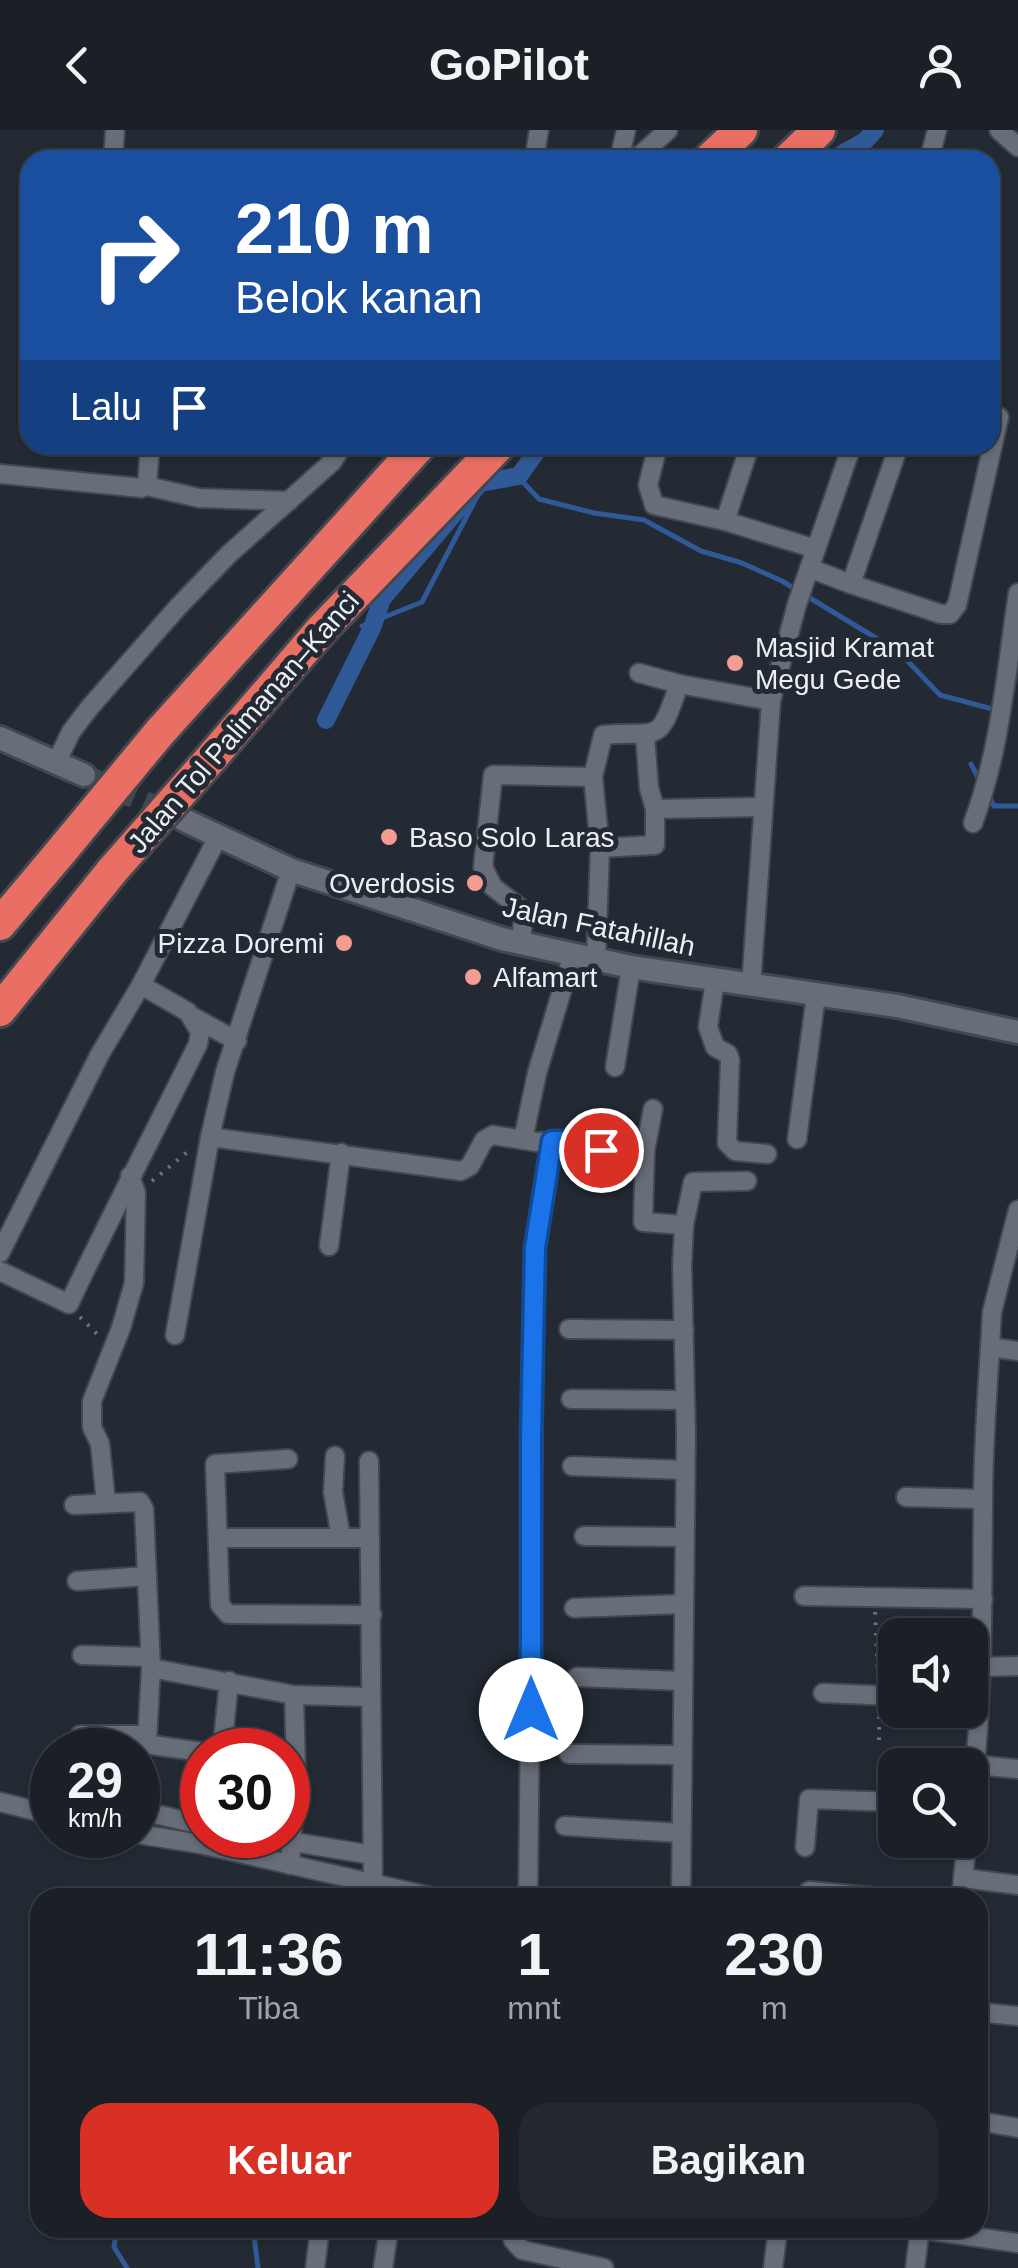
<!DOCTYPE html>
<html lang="id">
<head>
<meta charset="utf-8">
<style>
	:root { --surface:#1a2026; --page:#23282e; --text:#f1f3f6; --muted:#9fa3a7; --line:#383e43; --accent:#d93025 }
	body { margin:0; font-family:Arial,sans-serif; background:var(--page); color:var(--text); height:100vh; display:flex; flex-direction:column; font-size:38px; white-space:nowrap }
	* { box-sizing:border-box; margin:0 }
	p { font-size:32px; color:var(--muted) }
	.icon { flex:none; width:55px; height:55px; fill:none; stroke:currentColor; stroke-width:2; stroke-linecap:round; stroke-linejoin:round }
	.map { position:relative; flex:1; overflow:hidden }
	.panel { position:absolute; left:30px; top:1758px; width:958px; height:350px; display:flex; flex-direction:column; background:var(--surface); border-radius:30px; box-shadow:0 2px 8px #0004,0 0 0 2px var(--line) }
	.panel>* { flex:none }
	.guide { position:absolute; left:20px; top:20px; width:980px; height:305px; border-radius:30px; box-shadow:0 2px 8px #0004,0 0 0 2px var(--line); background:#1a4fa0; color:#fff; overflow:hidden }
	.buttons { position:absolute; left:878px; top:1488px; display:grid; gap:20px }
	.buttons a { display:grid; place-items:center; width:110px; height:110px; border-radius:20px; background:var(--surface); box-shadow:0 2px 8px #0004,0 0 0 2px var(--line); font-size:50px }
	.speed { position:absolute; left:30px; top:1598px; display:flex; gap:20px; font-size:50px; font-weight:700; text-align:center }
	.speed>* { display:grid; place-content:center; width:130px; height:130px; border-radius:50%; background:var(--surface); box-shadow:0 2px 8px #0004,0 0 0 2px var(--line); line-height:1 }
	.speed small { font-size:25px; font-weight:400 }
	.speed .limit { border:15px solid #d22; background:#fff; color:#111 }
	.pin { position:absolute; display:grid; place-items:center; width:85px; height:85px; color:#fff; margin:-42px; border:5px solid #fff; border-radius:50%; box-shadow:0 2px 10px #0007 }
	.me { position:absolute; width:110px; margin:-55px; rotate:0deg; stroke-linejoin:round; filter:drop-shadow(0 0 8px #0008) }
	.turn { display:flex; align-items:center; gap:35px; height:210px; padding:0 50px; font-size:45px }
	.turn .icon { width:130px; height:130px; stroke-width:2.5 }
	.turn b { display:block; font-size:70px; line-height:85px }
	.then { display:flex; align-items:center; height:95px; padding:0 50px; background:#0003; gap:20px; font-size:38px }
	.eta { display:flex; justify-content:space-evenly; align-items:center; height:170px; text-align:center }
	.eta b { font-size:60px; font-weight:700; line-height:70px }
	.primary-button { display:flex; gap:20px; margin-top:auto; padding:20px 50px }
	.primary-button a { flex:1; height:115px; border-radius:30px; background:var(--accent); color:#fff; font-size:40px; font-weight:700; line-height:115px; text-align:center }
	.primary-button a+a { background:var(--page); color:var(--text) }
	header { display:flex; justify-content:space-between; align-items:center; height:130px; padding:0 50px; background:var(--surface); font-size:45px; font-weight:700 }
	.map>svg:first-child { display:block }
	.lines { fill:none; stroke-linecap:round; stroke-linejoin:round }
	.stream { stroke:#2f5997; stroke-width:5 }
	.canal { stroke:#2f5997; stroke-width:18 }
	.tertiary-tunnel { stroke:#414850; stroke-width:22; stroke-dasharray:22 11; stroke-linecap:butt }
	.minor-casing { stroke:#43474f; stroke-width:22 }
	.tertiary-casing { stroke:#43474f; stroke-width:28 }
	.motorway-casing { stroke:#43474f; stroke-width:38 }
	.path { stroke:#6e747b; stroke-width:4; stroke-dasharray:2.5 8; stroke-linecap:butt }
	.minor { stroke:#676e79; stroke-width:18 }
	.tertiary { stroke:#676e79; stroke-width:22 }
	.motorway { stroke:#e96f64; stroke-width:32 }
	.motorway-bridge-casing { stroke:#43474f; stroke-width:38; stroke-linecap:butt }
	.motorway-bridge { stroke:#e96f64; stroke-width:32 }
	.route-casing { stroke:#114b97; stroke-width:25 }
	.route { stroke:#1a73e8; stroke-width:18 }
	.poi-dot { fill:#f59c92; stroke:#232a33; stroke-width:4 }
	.labels { text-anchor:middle; stroke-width:10; stroke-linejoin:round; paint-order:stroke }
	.poi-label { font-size:28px; fill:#ecf0f6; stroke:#232a33; text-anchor:start }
	.street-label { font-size:28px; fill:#ecf0f6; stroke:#232a33 }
</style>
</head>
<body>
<header><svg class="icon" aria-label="back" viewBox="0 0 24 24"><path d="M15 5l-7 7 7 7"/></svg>GoPilot<svg class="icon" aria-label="person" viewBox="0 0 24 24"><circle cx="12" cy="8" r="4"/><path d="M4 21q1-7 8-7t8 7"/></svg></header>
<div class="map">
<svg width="1018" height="2138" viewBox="0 0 1018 2138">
	<rect width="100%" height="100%" fill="#232a33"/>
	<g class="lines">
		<!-- stream -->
		<g class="stream">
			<path d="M362,496L422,472L482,357L520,349L539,369L594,383L644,390L701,421L742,433L782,451L899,522L940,565L996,580"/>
			<path d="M971,634L980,651"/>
			<path d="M988,665L994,676H1018"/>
			<path d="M117,2098L114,2117L127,2138"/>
			<path d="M253,2098L258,2138"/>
		</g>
		<!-- canal -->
		<g class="canal">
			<path d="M831,30L865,11L875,0"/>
			<path d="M326,590L372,498L382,469L480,353L519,346L541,315"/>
		</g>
		<!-- tertiary-tunnel -->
		<path class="tertiary-tunnel" d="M84,645L176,686"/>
		<defs>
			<g id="minor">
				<path d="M999,0L1018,17"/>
				<path d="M113,30L115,0"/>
				<path d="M534,30L539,0"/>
				<path d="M619,30L626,0"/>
				<path d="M635,30L668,0"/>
				<path d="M929,30L937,0"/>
				<path d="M658,315L648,355L654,375L725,391L816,419"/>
				<path d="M0,344L142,358L147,356L150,315"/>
				<path d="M147,356L199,368L289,371"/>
				<path d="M725,391L750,315"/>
				<path d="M809,438L851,454L899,315"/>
				<path d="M851,454L941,484H950L957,475L999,287"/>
				<path d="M639,543L679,554"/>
				<path d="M645,606L649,658L655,679"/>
				<path d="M56,633L71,602L90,577L177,478L229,424L332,332L343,315"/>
				<path d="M593,647L603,605C660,600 658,617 679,554L771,571"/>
				<path d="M973,693C1001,618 1006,541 1018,463"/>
				<path d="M521,813L524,781L493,757L483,737L493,645L593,647L600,718L655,715V679L761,677"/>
				<path d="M596,829L600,718"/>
				<path d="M715,850L708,897L715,917L728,924L730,930L727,1013L735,1021L767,1024"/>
				<path d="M751,856L771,571L797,474L852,315"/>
				<path d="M193,887L237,911"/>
				<path d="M615,937L631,837"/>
				<path d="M653,979L645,1021L643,1092L684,1095"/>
				<path d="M210,1007L461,1041L470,1036L484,1010L493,1005L536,1012L576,1011L610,1022L645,1021"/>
				<path d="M797,1009L816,865"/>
				<path d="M523,1010L537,943L573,824"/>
				<path d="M329,1116L341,1023"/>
				<path d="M0,1123L100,924L141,855L219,705"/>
				<path d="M0,1141L69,1174C110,1087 155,1001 198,914L200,902L188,882L141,855"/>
				<path d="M569,1199L684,1200"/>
				<path d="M175,1205L210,1007L225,942L291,740"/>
				<path d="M990,1217L992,1182L1018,1080"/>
				<path d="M571,1269L684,1270"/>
				<path d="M335,1326L333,1362L341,1407"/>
				<path d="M288,1329L215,1334L220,1475L228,1484L372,1485"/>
				<path d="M369,1331L373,1752"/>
				<path d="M572,1336L685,1340"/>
				<path d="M906,1367L983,1369"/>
				<path d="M106,1373L100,1314L92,1297V1271L121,1198L134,1153L136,1063L130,1046"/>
				<path d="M74,1375L140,1372L144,1379L151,1538L294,1565L371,1567"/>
				<path d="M584,1406L684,1407"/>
				<path d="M219,1408H370"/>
				<path d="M77,1451L147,1446"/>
				<path d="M804,1466L983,1469"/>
				<path d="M574,1478L682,1474"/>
				<path d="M82,1525L150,1527"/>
				<path d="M983,1537L1018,1536"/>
				<path d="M151,1538L147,1611L152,1615L202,1622"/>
				<path d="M577,1547L683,1551"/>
				<path d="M823,1563L895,1566"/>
				<path d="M80,1605H147"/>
				<path d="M222,1620L229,1551"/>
				<path d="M569,1624L680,1625"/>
				<path d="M977,1635L1018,1639"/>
				<path d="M0,1672L52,1685"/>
				<path d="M970,1679C984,1576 982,1475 983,1371C983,1320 987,1268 990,1217L1018,1221"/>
				<path d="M138,1680L202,1695"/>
				<path d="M565,1696L681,1703"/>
				<path d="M138,1704L200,1714L437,1768"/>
				<path d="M252,1705L372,1725"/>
				<path d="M805,1717L809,1669L895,1672"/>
				<path d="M290,1735L296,1638L294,1565"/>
				<path d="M963,1748L1018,1755"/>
				<path d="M528,1768L535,1118L551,1011"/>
				<path d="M681,1768L686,1303L682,1135L684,1095L693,1052L747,1051"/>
				<path d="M809,1768V1761L885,1768"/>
				<path d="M961,1768L967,1710"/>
				<path d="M978,1882L1018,1886"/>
				<path d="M978,1991L1018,1998"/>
				<path d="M512,2098L513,2110L522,2120L604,2138"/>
				<path d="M920,2099L1018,2113"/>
				<path d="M315,2138L320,2098"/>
				<path d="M383,2138L389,2098"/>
				<path d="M773,2138L778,2098"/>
				<path d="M915,2138L920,2098"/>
			</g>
			<g id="tertiary">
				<path d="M0,608L84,645"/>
				<path d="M184,690L291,740L502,809L631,837L897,876L1018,902"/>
			</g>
			<g id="motorway">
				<path d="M709,30L741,0"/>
				<path d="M788,30L819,0"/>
				<path d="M160,602L420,315"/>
				<path d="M213,626L322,499L499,315"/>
				<path d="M0,794L59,724"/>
				<path d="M0,880L112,741"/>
			</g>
		</defs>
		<!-- minor casing -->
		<use href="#minor" class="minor-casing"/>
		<!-- tertiary casing -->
		<use href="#tertiary" class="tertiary-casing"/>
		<!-- motorway casing -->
		<use href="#motorway" class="motorway-casing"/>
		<!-- path -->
		<g class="path">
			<path d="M152,1051L191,1019"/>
			<path d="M80,1187L98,1205"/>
			<path d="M875,1482L878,1548"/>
			<path d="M879,1610V1582"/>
		</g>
		<!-- minor -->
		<use href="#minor" class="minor"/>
		<!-- tertiary -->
		<use href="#tertiary" class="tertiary"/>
		<!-- motorway -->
		<use href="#motorway" class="motorway"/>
		<defs>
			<g id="motorway-bridge">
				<path d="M59,724L160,602"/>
				<path d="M112,741L213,626"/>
			</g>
		</defs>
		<!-- motorway-bridge casing -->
		<use href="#motorway-bridge" class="motorway-bridge-casing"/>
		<!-- motorway-bridge -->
		<use href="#motorway-bridge" class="motorway-bridge"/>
	</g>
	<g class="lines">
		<defs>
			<path id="route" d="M531,1580V1308L535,1118L552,1011C570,1011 585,1010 601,1020"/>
		</defs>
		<!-- route casing -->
		<use href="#route" class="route-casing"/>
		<!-- route -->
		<use href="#route" class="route"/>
	</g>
	<!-- markers -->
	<g class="poi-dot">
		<circle cx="735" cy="533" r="10"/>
		<circle cx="389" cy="707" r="10"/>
		<circle cx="475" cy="753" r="10"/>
		<circle cx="344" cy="813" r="10"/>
		<circle cx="473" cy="847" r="10"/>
	</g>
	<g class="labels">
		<!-- poi labels -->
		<g class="poi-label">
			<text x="755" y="527">Masjid Kramat<tspan x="755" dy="32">Megu Gede</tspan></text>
			<text x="409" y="717">Baso Solo Laras</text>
			<text x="455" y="763" text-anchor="end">Overdosis</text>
			<text x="324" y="823" text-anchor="end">Pizza Doremi</text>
			<text x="493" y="857">Alfamart</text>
		</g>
		<!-- street labels -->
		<g class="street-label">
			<text transform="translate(243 592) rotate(-49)" y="10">Jalan Tol Palimanan–Kanci</text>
			<text transform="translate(599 796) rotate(12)" y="10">Jalan Fatahillah</text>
		</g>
	</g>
</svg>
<div class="buttons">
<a><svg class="icon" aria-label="sound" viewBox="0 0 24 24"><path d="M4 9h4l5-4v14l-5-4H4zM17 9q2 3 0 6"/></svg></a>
<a><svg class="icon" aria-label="search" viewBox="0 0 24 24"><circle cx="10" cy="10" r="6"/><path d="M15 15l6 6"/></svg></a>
</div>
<div class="speed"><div>29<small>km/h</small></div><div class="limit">30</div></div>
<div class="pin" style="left:601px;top:1020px;background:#d93025"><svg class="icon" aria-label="arrive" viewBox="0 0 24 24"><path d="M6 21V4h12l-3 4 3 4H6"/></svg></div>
<svg class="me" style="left:531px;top:1580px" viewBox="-20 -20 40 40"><circle r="19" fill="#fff"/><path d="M0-13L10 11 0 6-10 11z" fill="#1a73e8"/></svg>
<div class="guide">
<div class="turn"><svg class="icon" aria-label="right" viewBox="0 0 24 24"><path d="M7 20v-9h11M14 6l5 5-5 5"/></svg><div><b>210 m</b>Belok kanan</div></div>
<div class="then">Lalu<svg class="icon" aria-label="arrive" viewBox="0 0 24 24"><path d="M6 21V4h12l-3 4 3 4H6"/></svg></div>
</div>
<section class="panel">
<div class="eta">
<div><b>11:36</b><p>Tiba</p></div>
<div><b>1</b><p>mnt</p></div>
<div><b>230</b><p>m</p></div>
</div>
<div class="primary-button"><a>Keluar</a><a>Bagikan</a></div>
</section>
</div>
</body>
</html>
